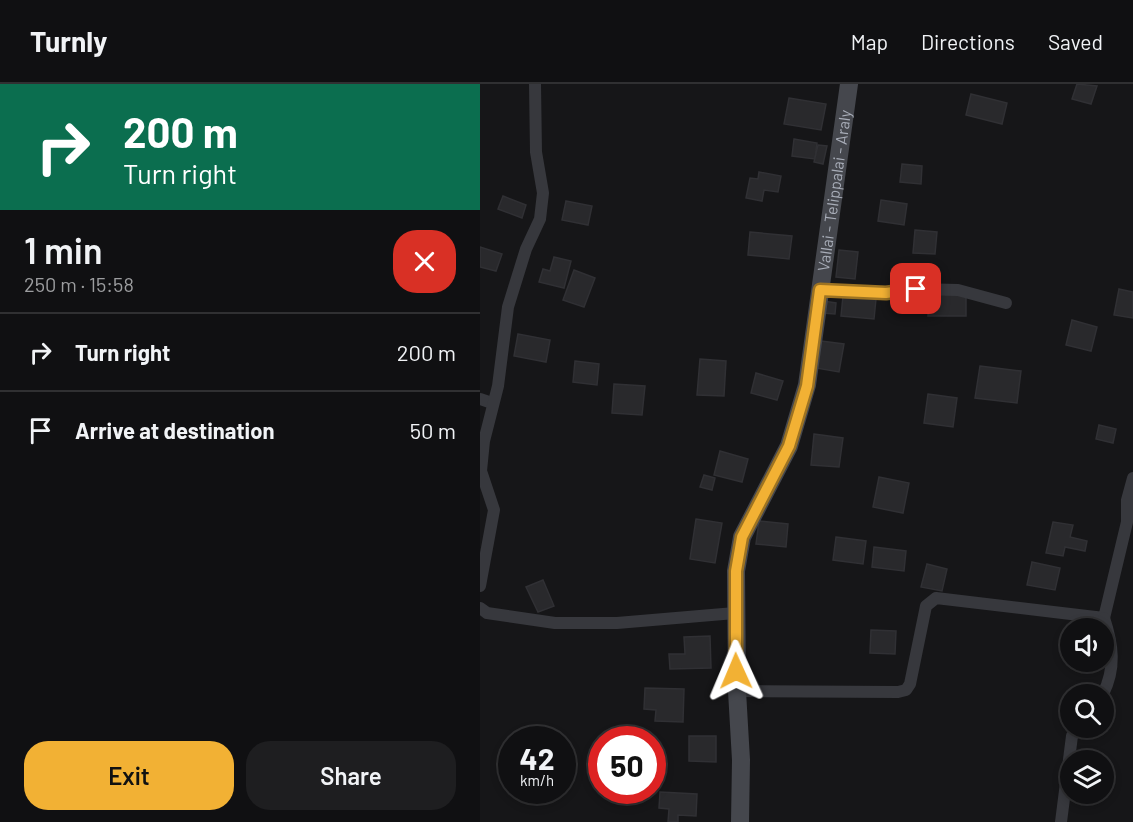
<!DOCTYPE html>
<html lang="en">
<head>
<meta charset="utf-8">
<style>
	:root { --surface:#101012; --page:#1e1e20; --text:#f1f3f6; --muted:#9c9d9f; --line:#303032; --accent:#f2b134 }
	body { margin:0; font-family:Barlow,sans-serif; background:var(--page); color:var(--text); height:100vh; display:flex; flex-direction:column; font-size:22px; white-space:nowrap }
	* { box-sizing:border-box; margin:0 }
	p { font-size:20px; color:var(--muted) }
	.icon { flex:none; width:33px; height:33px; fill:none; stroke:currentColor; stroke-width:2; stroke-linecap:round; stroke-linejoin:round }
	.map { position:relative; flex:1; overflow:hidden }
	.drawer { display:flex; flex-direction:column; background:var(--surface); width:480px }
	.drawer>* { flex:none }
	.banner { background:#0b6e4f; color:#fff; overflow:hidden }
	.tools { position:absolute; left:580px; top:534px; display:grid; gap:12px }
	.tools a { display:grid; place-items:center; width:54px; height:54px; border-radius:50%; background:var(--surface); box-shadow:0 3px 9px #0003,0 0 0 2px var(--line); font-size:30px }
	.speed { position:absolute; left:18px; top:642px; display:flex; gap:12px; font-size:30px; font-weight:700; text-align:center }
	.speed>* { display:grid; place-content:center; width:78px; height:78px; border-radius:50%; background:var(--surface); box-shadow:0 3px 9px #0003,0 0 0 2px var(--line); line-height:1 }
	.speed small { font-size:15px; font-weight:400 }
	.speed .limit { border:9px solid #d22; background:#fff; color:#111 }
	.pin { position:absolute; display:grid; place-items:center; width:51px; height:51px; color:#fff; margin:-26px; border-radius:12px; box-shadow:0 3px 9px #0006 }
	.me { position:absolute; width:66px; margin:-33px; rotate:359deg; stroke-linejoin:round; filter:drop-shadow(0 0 4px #0008) }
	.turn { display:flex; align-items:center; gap:21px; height:126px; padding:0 24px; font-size:27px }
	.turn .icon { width:78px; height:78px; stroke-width:2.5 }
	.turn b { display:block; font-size:42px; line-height:51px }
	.round { display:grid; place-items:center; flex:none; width:63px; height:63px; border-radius:24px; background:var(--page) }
	.summary { display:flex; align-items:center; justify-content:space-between; height:102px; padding:0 24px }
	h1 { font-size:36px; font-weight:600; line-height:45px }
	.action { display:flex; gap:12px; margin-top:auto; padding:12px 24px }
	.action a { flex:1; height:69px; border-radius:24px; background:var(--accent); color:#111; font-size:24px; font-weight:600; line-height:69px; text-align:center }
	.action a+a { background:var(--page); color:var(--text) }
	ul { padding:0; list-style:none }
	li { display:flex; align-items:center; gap:18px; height:78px; padding:0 24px; border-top:2px solid var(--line) }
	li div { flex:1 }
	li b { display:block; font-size:22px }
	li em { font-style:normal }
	header { display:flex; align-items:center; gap:36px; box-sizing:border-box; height:84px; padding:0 30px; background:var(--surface); border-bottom:2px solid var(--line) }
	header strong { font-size:28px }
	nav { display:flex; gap:33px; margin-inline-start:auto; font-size:21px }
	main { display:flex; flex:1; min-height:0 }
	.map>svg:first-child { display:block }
	.building { fill:#29292c; stroke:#303034; stroke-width:1.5 }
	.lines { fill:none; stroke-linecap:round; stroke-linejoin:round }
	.street { stroke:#37383d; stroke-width:12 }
	.secondary { stroke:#45474d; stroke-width:18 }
	.route-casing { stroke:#9d7322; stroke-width:15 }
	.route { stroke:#f2b134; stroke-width:10 }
	.labels { text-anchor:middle; stroke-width:6; stroke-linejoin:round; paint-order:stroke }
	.street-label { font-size:16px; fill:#a8adb8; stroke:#111113 }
</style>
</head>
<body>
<header>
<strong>Turnly</strong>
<nav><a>Map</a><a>Directions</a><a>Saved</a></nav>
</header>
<main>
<section class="drawer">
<div class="banner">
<div class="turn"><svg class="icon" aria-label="right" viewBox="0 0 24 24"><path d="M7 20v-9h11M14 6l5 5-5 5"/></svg><div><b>200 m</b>Turn right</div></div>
</div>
<div class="summary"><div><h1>1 min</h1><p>250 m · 15:58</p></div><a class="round" style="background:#d93025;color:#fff"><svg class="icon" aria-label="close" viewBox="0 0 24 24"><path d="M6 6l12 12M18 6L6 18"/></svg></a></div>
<ul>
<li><svg class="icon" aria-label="right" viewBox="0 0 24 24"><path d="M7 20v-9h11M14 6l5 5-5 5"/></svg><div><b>Turn right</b></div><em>200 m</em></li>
<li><svg class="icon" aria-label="arrive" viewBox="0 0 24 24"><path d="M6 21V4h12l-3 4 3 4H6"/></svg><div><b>Arrive at destination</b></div><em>50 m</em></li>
</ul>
<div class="action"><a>Exit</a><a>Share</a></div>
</section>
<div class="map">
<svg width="653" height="738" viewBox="0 0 653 738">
	<rect width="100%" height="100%" fill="#161618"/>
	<!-- building -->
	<g class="building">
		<path d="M597,0L617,2L611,20L592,15Z"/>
		<path d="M491,10L527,19L522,40L486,31Z"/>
		<path d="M309,14L346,20L341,46L304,40Z"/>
		<path d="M314,55L337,59L335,75L312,72Z"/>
		<path d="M338,61L347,62L343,80L334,78Z"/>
		<path d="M422,80L442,82L441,100L420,98Z"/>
		<path d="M279,88L301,92L298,108L284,106L282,117L266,114L270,94L278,95Z"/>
		<path d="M23,112L46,121L42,134L18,125Z"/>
		<path d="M401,116L427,120L424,141L398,137Z"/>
		<path d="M86,117L112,122L108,141L82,136Z"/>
		<path d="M435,146L457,148L455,170L433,169Z"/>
		<path d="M270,148L312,152L309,175L268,171Z"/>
		<path d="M0,163L22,170L16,187L0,183Z"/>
		<path d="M359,166L378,168L375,195L356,193Z"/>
		<path d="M74,173L91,177L84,204L59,198L63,185L70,187Z"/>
		<path d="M94,186L115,194L104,223L83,216Z"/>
		<path d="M639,205L653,208V234L634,231Z"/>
		<path d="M449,210H486V232H448Z"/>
		<path d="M363,212L396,215L394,235L361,232Z"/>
		<path d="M343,217L356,219L355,230L342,229Z"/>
		<path d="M592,236L617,243L611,267L586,261Z"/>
		<path d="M38,250L70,256L66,278L34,272Z"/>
		<path d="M341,257L364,260L359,288L336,284Z"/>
		<path d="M220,275L246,277L244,312L217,311Z"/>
		<path d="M95,277L119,280L117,301L93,298Z"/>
		<path d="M500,282L541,287L537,319L495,314Z"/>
		<path d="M276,289L303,297L297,316L271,309Z"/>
		<path d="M134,300L165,302L162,331L132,329Z"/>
		<path d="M448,310L477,314L473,343L444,339Z"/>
		<path d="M619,341L636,345L633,359L616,355Z"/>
		<path d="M334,350L363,354L359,383L331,381Z"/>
		<path d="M240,367L268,375L262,398L234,391Z"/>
		<path d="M224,391L235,394L232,406L220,403Z"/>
		<path d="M399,393L429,399L423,429L393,423Z"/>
		<path d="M216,435L242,439L235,479L210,475Z"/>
		<path d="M279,437L308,440L306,463L276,460Z"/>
		<path d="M573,438L593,441L590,453L607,457L605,467L585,463L583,472L566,469Z"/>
		<path d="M356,453L386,457L383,480L353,476Z"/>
		<path d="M394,463L426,467L424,487L392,483Z"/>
		<path d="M552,478L580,484L575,506L547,501Z"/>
		<path d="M447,480L467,485L462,507L441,503Z"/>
		<path d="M63,496L74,522L58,528L46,503Z"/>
		<path d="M391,546L416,547L415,570L390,569Z"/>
		<path d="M230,552L231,584L190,585L189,570H205L204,553Z"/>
		<path d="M165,604L204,605L203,638L175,637L176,626L164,625Z"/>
		<path d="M209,652H236V678L209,677Z"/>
		<path d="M180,708L217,710L216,732L198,731V738H188L189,725L179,724Z"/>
	</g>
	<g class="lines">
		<!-- street -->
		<g class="street">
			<path d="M340,206L407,209L436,205L478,206L526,219"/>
			<path d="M0,315L12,319"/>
			<path d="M0,502L14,426L1,387L4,357L18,302L28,223L46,165L60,135L63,109L56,68L55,0"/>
			<path d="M0,524L7,529L75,539H137L255,529"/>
			<path d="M257,607L418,608L426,606L430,600L446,522L456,514L624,534L647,438V416L653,394"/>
			<path d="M623,610C636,584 633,561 624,534"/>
			<path d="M581,738L592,652L600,644"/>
		</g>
		<!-- secondary -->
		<path class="secondary" id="s1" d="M260,738L261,676L257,607L256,487L262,453L309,362L327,301L369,0"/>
	</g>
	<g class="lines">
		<defs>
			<path id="route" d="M256,587V487L262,453L309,362L327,302L340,206L406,209L436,205"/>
		</defs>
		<!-- route casing -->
		<use href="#route" class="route-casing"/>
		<!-- route -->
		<use href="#route" class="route"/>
	</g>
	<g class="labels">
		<!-- street labels -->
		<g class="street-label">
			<text dy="6" stroke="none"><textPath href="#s1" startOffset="648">Vallai - Telippalai - Araly</textPath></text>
		</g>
	</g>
</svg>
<div class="tools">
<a><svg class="icon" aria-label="sound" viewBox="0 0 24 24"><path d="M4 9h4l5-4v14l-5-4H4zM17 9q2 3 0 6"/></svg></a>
<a><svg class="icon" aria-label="search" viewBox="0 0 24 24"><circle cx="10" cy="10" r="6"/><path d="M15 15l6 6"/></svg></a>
<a><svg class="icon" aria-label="layers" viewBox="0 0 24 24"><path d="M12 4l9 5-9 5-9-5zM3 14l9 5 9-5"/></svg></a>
</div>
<div class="speed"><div>42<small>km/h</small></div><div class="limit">50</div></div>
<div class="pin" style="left:436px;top:205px;background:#d93025"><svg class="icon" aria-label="arrive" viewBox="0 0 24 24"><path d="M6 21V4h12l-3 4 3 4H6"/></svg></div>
<svg class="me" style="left:256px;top:587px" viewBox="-20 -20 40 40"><path d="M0-17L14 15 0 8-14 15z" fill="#f2b134" stroke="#fff" stroke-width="4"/></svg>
</div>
</main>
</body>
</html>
